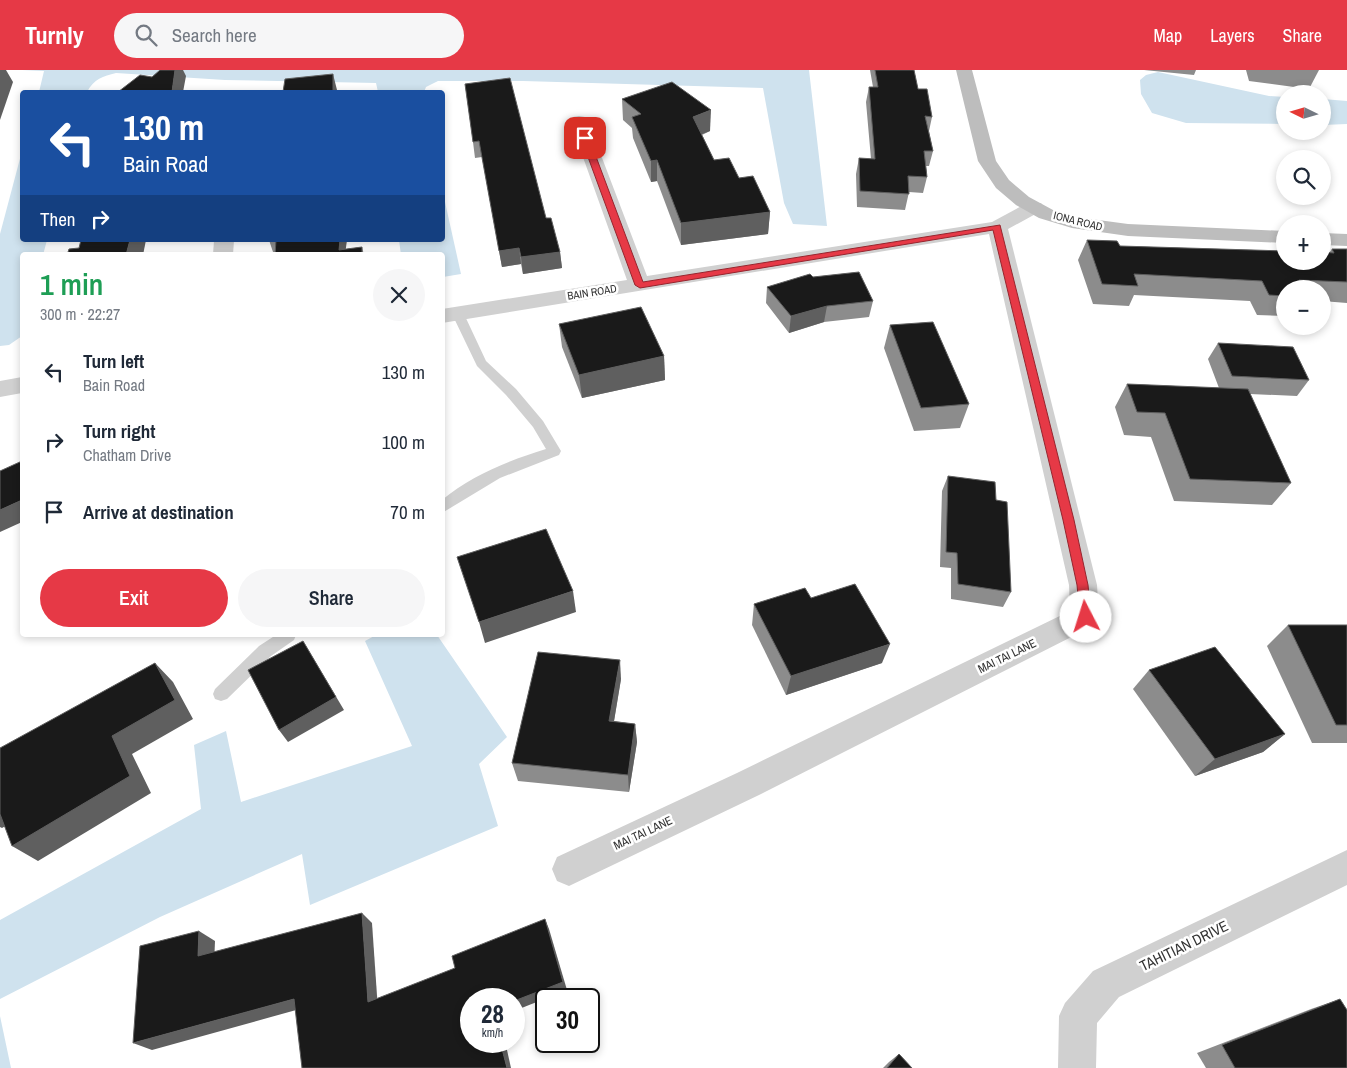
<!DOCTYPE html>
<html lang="en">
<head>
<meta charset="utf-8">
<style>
	:root { --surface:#fff; --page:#f6f6f7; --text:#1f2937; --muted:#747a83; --accent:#e63946 }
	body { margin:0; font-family:"Archivo Narrow",sans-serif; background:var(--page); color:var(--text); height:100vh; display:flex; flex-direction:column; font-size:19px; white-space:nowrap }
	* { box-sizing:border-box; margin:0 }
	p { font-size:16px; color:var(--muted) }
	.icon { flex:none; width:28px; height:28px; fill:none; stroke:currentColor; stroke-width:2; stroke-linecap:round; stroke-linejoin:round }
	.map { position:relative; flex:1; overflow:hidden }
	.side { position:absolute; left:20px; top:182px; width:425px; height:385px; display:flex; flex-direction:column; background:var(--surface); border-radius:5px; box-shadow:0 2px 8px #0003 }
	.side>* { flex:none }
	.guide { position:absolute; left:20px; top:20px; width:425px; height:152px; border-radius:5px; box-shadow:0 2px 8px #0003; background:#1a4fa0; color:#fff; overflow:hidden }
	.needle { width:32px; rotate:275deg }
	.buttons { position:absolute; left:1276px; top:15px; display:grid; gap:10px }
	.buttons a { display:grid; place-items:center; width:55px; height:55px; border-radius:50%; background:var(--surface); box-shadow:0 2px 8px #0003; font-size:25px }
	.speed { position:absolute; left:460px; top:918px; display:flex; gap:10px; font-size:25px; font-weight:700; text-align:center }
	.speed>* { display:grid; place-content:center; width:65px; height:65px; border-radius:50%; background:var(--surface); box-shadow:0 2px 8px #0003; line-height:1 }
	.speed small { font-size:12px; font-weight:400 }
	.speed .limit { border:2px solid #111; border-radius:8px; background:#fff; color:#111 }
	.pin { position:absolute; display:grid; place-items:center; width:42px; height:42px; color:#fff; margin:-21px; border-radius:10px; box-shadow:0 2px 8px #0006 }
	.me { position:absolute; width:55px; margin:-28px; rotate:355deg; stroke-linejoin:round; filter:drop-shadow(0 0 4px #0008) }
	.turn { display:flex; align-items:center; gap:18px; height:105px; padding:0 20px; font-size:22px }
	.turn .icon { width:65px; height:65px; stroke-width:2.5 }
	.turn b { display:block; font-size:35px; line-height:42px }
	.then { display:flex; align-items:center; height:48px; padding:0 20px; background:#0003; gap:10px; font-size:19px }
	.round { display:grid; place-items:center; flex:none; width:52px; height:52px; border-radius:26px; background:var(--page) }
	.headline { display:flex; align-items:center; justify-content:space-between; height:85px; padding:0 20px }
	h1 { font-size:30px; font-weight:600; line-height:38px; color:#1e9e55 }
	.action { display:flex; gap:10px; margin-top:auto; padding:10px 20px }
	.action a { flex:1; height:58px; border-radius:30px; background:var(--accent); color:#fff; font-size:20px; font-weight:600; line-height:58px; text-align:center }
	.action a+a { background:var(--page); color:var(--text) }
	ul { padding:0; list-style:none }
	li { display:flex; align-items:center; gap:15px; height:70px; padding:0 20px }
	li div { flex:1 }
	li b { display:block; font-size:19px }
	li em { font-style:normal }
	header { display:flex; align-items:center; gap:30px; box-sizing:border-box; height:70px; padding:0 25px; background:var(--accent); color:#fff }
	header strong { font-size:24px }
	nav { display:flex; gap:28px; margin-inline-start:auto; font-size:18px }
	.search { width:350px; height:45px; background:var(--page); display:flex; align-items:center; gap:12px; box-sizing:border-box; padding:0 18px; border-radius:28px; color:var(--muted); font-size:19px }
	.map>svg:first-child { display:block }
	.water { fill:#cfe2ee }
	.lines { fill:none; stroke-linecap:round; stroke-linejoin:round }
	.lane { fill:#d0d0d0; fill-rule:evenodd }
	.street { fill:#d0d0d0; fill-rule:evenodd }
	.secondary { fill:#bdbdbd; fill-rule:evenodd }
	.wall { fill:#8c8c8c }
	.shaded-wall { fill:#5f5f5f }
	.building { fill:#1a1a1a; stroke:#5f5f5f }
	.route { fill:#e63946; stroke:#96252e }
	.labels { text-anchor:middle; stroke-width:5; stroke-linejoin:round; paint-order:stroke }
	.far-street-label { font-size:11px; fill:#333; stroke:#fff }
	.street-label { font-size:12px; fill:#333; stroke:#fff }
	.near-street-label { font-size:15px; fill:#333; stroke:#fff }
</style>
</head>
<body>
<header>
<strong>Turnly</strong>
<div class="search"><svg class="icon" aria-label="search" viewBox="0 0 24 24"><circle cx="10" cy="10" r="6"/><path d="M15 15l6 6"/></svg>Search here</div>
<nav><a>Map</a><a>Layers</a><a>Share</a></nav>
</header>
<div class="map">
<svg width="1347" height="998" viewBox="0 0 1347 998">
	<rect width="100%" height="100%" fill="#fff"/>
	<!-- water -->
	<g class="water">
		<path d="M22,0H809L827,156L793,154L784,133L763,18L523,11H438L426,17L424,22H378L376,13L225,10L116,3C103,6 94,9 87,22H39L44,1Z"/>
		<path d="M1158,2L1269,26L1285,27V54L1186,53L1152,43L1141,24L1140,10L1146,5Z"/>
		<path d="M1323,29L1347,31V54L1323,55Z"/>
		<path d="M22,81V170H47L43,185H22V266L9,275L0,276V164Z"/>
		<path d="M443,123L461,204L443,207L442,185H401L399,170H442Z"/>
		<path d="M376,565H437L507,667L479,694L498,756L310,835L302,784L160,847L0,929V850L201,739L194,675L226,661L241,732L412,676L365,571Z"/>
		<path d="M0,946L11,998H0Z"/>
	</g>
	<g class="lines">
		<!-- lane -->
		<g class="lane">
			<path d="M458,240L464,244L486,291L516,319L543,351L561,381L559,385L500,408L442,443V430C472,405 510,390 546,379L533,357L506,325L477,296L452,244Z"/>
			<path d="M276,565H296L294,570L271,586L227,629L221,631L215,629L213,624L215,619L259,576Z"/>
		</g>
		<!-- street -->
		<g class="street">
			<path d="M579,46L585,47L588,51L647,206L992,152L1027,133H1041L1044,137L1041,141L1008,159L1097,515L1099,547L1095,555L759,725L569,816L557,811L552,799L557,787L737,703L1070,541L1069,515L989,164L442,253V239L627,210L570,51L573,47Z"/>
			<path d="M214,170H234L233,185H213Z"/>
			<path d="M22,307V323L0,327V311Z"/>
			<path d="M1347,780V815L1119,927L1097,953L1096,998H1058L1059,946L1065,933L1093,901Z"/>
		</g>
		<!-- secondary -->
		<g class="secondary">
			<path d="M956,0H972L996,91L1009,110L1029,127L1053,140L1076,147L1128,154L1285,161V173L1128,166L1072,158L1039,148L1016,135L996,118L978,91Z"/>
			<path d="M1322,163L1347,164V176L1322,175Z"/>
		</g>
	</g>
	<!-- wall -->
	<g class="wall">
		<path d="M870,0H914L918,19L932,47L929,61L933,81L929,96H926L927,107L923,123L909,122L905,140L857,137L856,104L859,88L871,89L866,32L869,17H873Z"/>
		<path d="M1144,0H1196L1194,5Z"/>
		<path d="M1246,0H1319L1309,19L1249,11Z"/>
		<path d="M465,14L546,148L560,182L562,198L523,204L521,194L502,197L482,87L475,88L473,72Z"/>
		<path d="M622,29L710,61L702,65L714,90L739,108L770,142L768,164L681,175L657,111L651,112L633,68L632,58L623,50Z"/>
		<path d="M269,170L346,179L362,177L364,185H274Z"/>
		<path d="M1087,170L1120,176L1329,183L1332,179H1347V233L1322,231V219H1285V246L1257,245L1250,231L1134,225L1129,236L1093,234L1078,190Z"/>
		<path d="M813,207L873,231L869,247L824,252L789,263L766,233L767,217Z"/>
		<path d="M559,254L664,286L665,310L582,328L562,277Z"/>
		<path d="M890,255L969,334L960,358L914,361L884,278Z"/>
		<path d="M1218,273L1309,310L1297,326L1250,324L1291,413L1272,435L1174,431L1151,367L1124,365L1115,337L1127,314L1219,318L1208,289Z"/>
		<path d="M948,406L996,430L1011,522L1003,537L951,529V498L940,497L942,421Z"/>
		<path d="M811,528L882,593L786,625L752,555L754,534Z"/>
		<path d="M1288,555H1347V673H1312L1267,576Z"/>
		<path d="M1149,600L1285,664L1263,682L1195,706L1133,619Z"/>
		<path d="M621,609L614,651L635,654L637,672L629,722L518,711L512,693Z"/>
		<path d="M1340,929L1347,998H1206L1197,983L1311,939Z"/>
		<path d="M899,984L912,998H883L889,992Z"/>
	</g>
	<!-- shaded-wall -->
	<g class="shaded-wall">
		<path d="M0,0H6L13,12L0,50Z"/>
		<path d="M175,0H183L186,6L183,22H172Z"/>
		<path d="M333,4L337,20V22H333Z"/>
		<path d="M711,40L710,61L692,68L693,47Z"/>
		<path d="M657,90V111L651,112V91Z"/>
		<path d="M770,142L768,164L681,175V153Z"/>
		<path d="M130,170H146L143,185H126Z"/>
		<path d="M340,170H347L345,185L339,180Z"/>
		<path d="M519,178L521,194L502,197L499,181Z"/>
		<path d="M560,182L562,198L523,204L521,187Z"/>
		<path d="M827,236L824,252L789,263L791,246Z"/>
		<path d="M664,286L665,310L582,328L579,305Z"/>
		<path d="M22,430V452L0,462V440Z"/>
		<path d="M573,521L576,542L485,573L479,552Z"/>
		<path d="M303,571L344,640L288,672L279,660Z"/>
		<path d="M890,574L882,593L786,625L791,606Z"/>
		<path d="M620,590L621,609L611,669L609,651Z"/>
		<path d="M155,593L173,612L193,649L132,684L151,723L38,791L12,776L112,666Z"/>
		<path d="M635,654L637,672L629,722L628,705Z"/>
		<path d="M1285,664L1263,682L1195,706L1215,689Z"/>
		<path d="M0,734L21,747L2,758L0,757Z"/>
		<path d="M362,843L372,853L378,940L368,932Z"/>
		<path d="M545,849L549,859L567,920L514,941V931Z"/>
		<path d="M199,861L215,871L214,895L198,886Z"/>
		<path d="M294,929L307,937L152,980L133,973Z"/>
		<path d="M500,971H505L511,998H507Z"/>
	</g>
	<!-- building -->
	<g class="building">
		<path d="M160,0H175L172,22H118L140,5L152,7Z"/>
		<path d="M875,0H914L918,19H927L932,47L925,46L933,81H924L927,107L908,106L909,124L860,121L859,88L875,89L869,17H878Z"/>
		<path d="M333,4V22H283L285,9Z"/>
		<path d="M510,8L546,148H551L560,182L521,187L519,178L499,181L479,71L473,72L465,14Z"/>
		<path d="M672,12L711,40L693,47L714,90L729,88L739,108L753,106L770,142L681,153L657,90L651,91L632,47L641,44L622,29Z"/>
		<path d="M81,170H130L126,185H67L69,179L79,178Z"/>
		<path d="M269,170H340L339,180L362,177V185H275L276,170L269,171Z"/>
		<path d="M1087,170L1117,171L1120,176L1285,181V191H1322V182L1334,183L1332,179H1347V212L1299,210L1304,219H1285V226L1269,225L1262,211L1134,204L1138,216L1102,214Z"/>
		<path d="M859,202L873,231L827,236L791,246L767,217L810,204L813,207Z"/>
		<path d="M641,237L664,286L579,305L559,254Z"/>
		<path d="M933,252L969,334L921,338L890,255Z"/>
		<path d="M1218,273L1293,277L1309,310L1232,306Z"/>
		<path d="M1127,314L1248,319L1291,413L1190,409L1165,343L1137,342Z"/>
		<path d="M22,391V430L0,440V401Z"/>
		<path d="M948,406L995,412L996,430L1007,432L1011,522L958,514L957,483L946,482Z"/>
		<path d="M546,459L573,521L479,552L457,487Z"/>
		<path d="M855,514L890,574L791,606L754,534L805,518L811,528Z"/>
		<path d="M1288,555H1347V655H1336Z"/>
		<path d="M303,571L336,627L279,660L248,600Z"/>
		<path d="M1215,577L1285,664L1215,689L1149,600Z"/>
		<path d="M538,582L620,590L609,651L635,654L628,705L512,693Z"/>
		<path d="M155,593L175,630L112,666L130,706L12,776L0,744V678Z"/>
		<path d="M362,843L368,932L455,898L452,886L545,849L563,912L514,931V929H471V971H500L507,998H302L294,929L133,973L140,876L199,861L198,886Z"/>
		<path d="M1340,929L1347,940V998H1235L1222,975Z"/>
		<path d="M899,984L912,998H887Z"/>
	</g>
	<!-- route -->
	<path class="route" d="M585,66L589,68L643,212L1000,155L1074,450L1088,515L1091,547L1090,550L1086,552L1080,547L1077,515L1063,450L993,160L640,218L635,215L581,68Z"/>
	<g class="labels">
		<!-- far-street labels -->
		<g class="far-street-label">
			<text transform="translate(1078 151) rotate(14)" y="4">IONA ROAD</text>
			<text transform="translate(592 222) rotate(-9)" y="4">BAIN ROAD</text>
		</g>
		<!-- street labels -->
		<g class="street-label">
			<text transform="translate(1007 586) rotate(-26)" y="4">MAI TAI LANE</text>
			<text transform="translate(643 763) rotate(-25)" y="4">MAI TAI LANE</text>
		</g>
		<!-- near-street labels -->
		<g class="near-street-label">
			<text transform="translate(1184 876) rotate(-26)" y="5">TAHITIAN DRIVE</text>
		</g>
	</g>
</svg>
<div class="buttons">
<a><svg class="needle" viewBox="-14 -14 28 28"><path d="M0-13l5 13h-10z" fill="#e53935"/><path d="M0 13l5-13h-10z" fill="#747a83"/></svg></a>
<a><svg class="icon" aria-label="search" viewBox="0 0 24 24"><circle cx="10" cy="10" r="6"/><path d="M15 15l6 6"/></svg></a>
<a>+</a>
<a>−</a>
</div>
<div class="speed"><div>28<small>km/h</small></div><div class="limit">30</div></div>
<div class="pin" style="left:585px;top:68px;background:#d93025"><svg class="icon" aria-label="arrive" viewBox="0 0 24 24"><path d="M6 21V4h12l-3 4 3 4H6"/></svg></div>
<svg class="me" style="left:1086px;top:547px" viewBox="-20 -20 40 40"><circle r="19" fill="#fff"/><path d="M0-13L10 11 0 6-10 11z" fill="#e63946"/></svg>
<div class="guide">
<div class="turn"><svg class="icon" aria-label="left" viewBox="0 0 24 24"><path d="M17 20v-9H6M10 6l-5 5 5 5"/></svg><div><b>130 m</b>Bain Road</div></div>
<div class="then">Then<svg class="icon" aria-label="right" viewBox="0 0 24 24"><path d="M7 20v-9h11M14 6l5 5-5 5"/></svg></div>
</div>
<section class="side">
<div class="headline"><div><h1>1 min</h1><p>300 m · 22:27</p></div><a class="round"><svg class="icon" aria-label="close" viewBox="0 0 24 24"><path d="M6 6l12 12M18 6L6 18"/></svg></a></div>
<ul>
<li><svg class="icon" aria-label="left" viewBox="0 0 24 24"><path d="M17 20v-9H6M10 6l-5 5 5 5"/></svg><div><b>Turn left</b><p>Bain Road</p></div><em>130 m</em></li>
<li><svg class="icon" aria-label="right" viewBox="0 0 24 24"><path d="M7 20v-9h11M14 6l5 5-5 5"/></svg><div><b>Turn right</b><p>Chatham Drive</p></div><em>100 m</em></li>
<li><svg class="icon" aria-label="arrive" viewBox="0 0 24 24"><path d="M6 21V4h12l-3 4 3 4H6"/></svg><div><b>Arrive at destination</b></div><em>70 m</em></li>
</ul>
<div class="action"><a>Exit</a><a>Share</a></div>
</section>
</div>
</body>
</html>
